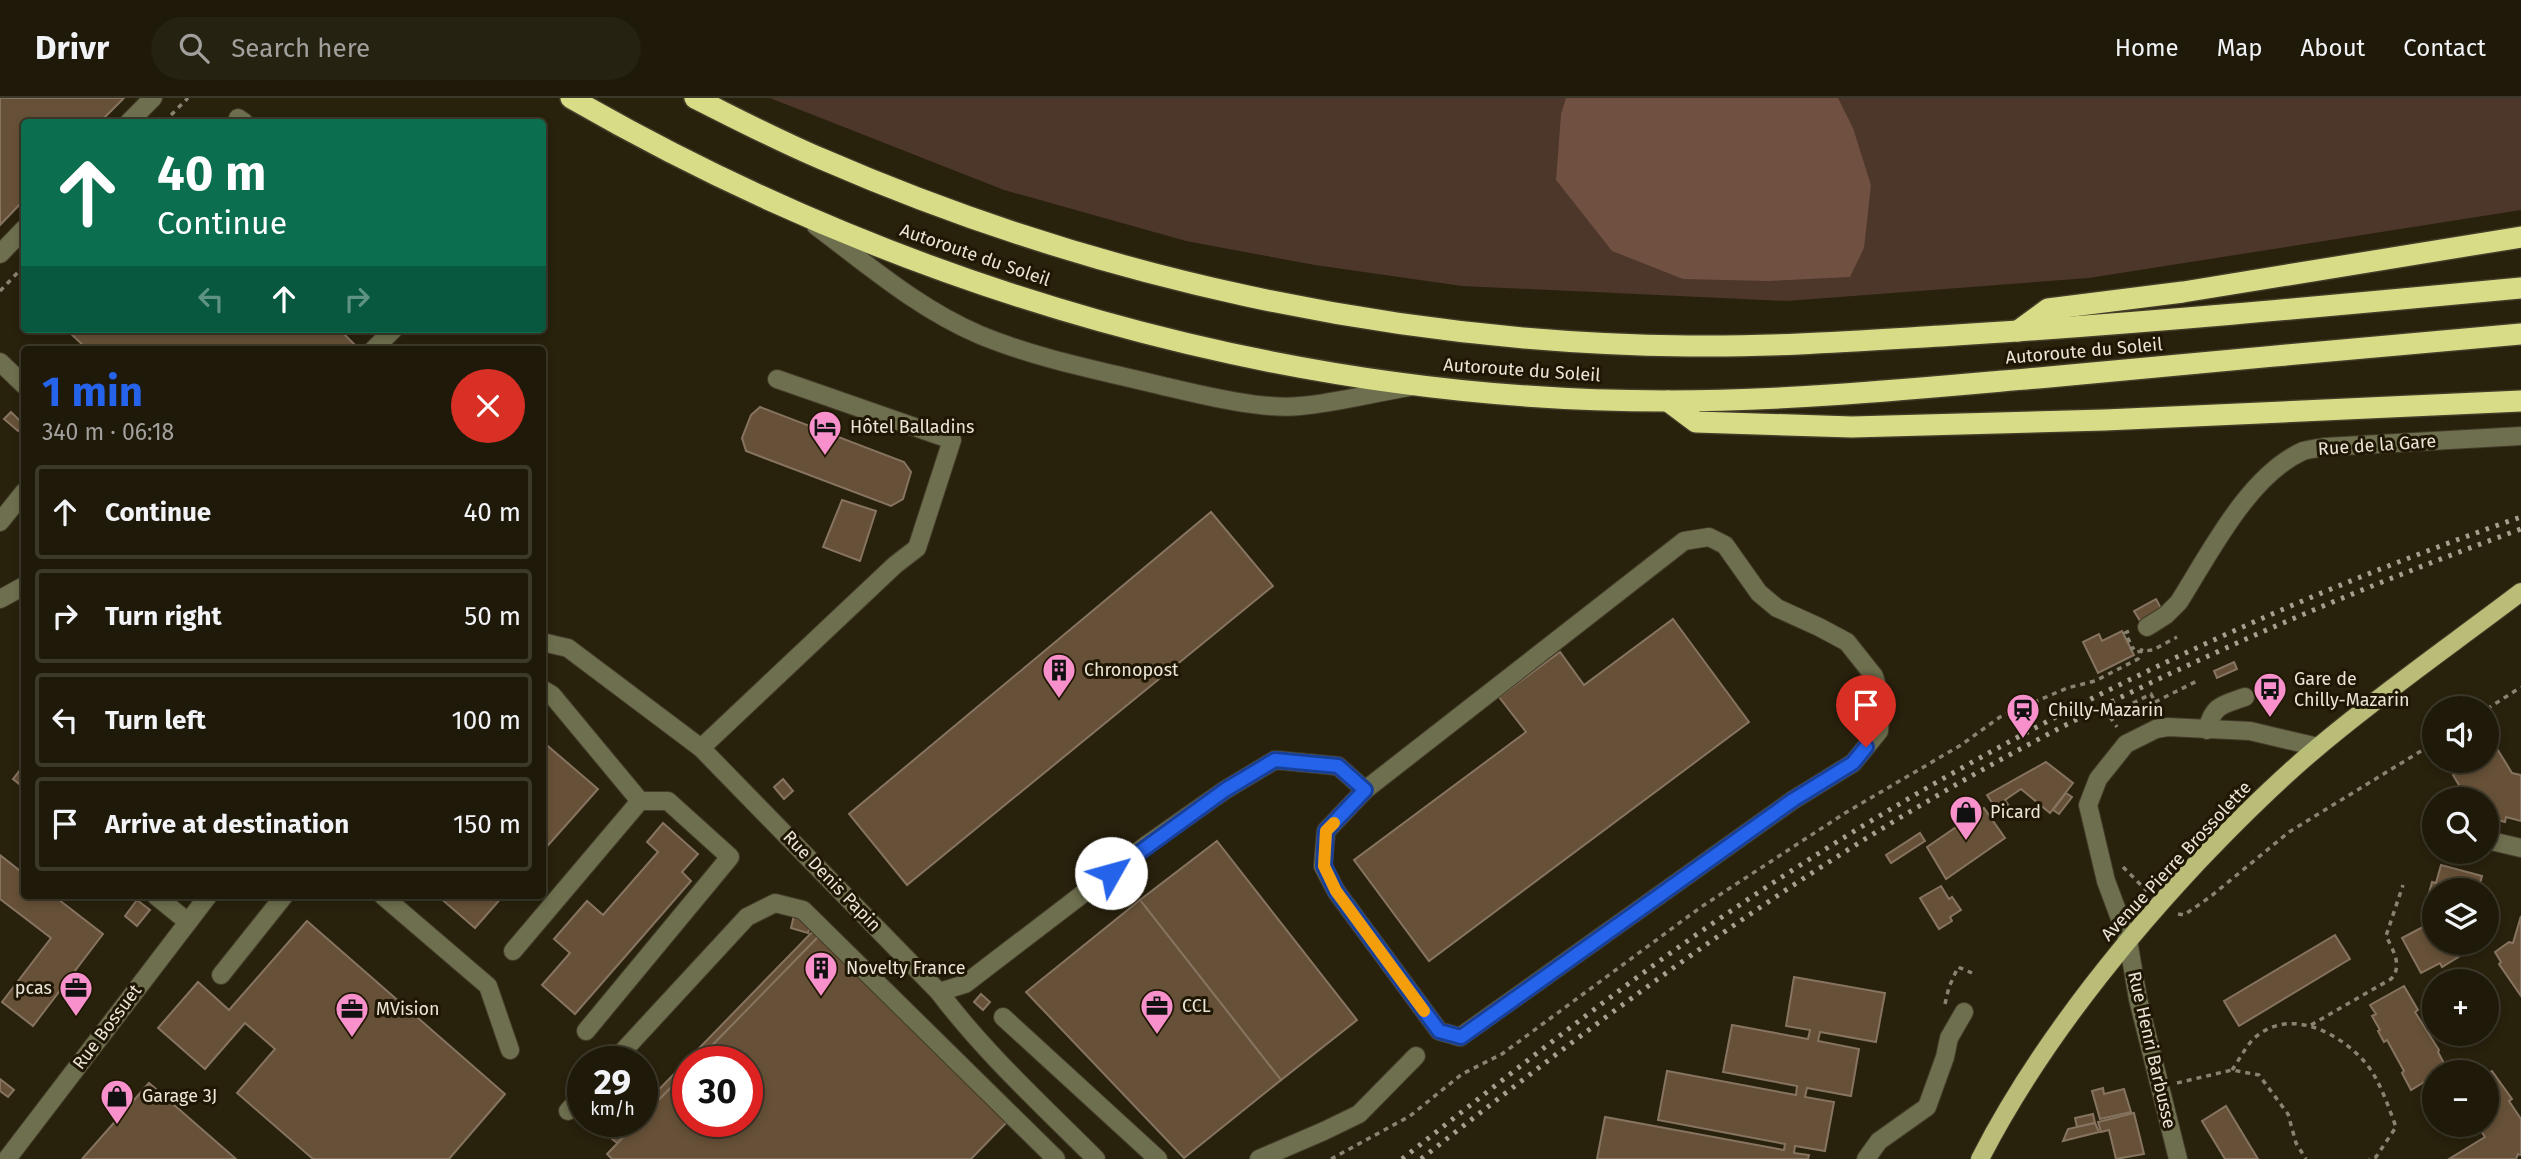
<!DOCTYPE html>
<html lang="en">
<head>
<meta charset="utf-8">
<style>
	:root { --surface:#1e1909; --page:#262212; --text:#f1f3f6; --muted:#a1a09c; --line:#3c382a; --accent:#2563eb }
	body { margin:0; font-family:"Fira Sans",sans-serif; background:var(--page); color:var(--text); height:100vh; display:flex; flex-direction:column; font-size:26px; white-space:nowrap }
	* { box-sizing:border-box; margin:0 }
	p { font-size:23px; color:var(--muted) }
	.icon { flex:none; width:38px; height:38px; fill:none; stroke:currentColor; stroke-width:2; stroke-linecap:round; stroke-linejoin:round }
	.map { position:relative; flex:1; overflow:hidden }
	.sheet { position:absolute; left:21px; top:248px; width:525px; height:553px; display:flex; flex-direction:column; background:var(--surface); border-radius:7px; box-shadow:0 4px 10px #0003,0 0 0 2px var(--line) }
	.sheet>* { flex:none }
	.guide { position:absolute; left:21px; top:21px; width:525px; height:214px; border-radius:7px; box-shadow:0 4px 10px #0003,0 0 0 2px var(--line); background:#0b6e4f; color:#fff; overflow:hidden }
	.tools { position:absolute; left:2422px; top:598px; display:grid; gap:14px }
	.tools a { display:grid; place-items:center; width:77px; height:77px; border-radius:50%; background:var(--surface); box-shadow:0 4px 10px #0003,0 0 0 2px var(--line); font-size:35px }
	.speed { position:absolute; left:567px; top:948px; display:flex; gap:14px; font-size:35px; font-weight:700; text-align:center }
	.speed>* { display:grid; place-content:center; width:91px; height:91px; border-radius:50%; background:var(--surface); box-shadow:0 4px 10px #0003,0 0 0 2px var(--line); line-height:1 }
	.speed small { font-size:18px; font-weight:400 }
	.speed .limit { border:10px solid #d22; background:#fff; color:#111 }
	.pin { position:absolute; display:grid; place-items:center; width:60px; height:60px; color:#fff; margin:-72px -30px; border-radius:50% 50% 50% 0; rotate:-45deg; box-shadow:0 0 7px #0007 }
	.pin .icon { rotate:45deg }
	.me { position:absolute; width:77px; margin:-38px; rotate:52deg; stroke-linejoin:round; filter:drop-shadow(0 0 5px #0008) }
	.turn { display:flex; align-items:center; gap:24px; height:147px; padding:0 21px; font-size:32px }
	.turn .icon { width:91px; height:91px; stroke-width:2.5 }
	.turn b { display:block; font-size:49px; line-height:60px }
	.lanes { display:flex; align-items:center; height:66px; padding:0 21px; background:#0003; justify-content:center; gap:35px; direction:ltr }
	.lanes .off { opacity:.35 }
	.round { display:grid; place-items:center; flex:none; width:74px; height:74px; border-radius:37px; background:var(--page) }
	.overview { display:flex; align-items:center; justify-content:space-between; height:119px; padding:0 21px }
	h1 { font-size:42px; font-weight:700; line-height:52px; color:var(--accent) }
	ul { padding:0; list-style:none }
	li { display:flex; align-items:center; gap:21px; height:94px; margin:0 14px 10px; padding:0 7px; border:4px solid var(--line); border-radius:7px }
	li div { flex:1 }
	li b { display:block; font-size:26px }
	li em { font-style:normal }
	header { display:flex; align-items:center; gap:42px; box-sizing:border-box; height:98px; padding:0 35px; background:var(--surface); border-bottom:2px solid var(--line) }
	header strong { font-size:33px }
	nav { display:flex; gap:38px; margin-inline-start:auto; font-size:24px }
	.search { width:490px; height:63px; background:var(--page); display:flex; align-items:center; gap:18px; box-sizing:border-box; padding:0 24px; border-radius:38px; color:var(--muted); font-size:26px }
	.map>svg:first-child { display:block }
	.green { fill:#4d362a }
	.forest { fill:#6f5041 }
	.building { fill:#665037; stroke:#867461; stroke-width:2 }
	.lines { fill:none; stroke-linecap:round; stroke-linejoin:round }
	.minor-casing { stroke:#433c29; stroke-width:20 }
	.major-casing { stroke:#433c29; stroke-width:20 }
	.highway-casing { stroke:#433c29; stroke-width:24 }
	.path { stroke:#898372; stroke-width:3.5; stroke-dasharray:5 5; stroke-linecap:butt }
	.minor { stroke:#6d6f4e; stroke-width:18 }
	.major { stroke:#b9bd77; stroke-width:18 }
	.highway { stroke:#d8dc87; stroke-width:21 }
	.rail { stroke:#a6a091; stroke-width:5; stroke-dasharray:3.5 7; stroke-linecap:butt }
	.route-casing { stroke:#184099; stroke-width:18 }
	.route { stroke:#2563eb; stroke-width:12 }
	.slow { stroke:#f59e0b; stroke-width:12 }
	.labels { text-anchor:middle; stroke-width:6; stroke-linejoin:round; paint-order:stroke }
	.street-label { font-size:18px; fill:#eae5d8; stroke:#1f1703 }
	.poi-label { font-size:18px; fill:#eae5d8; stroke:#1f1703; text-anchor:start }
</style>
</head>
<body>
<header>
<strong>Drivr</strong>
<div class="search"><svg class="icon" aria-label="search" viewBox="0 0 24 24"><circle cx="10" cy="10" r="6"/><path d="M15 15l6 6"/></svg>Search here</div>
<nav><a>Home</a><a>Map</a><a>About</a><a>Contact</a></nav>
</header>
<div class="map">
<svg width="2521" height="1061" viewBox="0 0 2521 1061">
	<rect width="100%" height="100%" fill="#28210c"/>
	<!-- green -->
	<path class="green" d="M770,0H2521V112L2089,180L1787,203L1462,188L1315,167L1186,143L1004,92Z"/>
	<!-- forest -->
	<path class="forest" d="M1566,0H1838L1853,30L1871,87L1864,150L1850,179L1768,183L1683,181L1612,153L1556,82L1561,16Z"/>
	<!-- building -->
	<g class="building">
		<path d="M0,0H124L100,24H24V102L0,127Z"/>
		<path d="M66,231H339L358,250L356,252H88Z"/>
		<path d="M760,309L904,364L911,374L903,401L891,408L746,353L742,340L751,317Z"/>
		<path d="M11,314L24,327L18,333L4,321Z"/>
		<path d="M842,402L876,413L860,463L823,449Z"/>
		<path d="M1211,414L1273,488L907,787L849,716Z"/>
		<path d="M2156,501L2163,514L2142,526L2134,513Z"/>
		<path d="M1673,521L1749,624L1429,863L1354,762L1526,634L1499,599L1560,554L1584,587Z"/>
		<path d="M2122,533L2134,557L2098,575L2083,544L2099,536L2102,543Z"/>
		<path d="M2234,564L2237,571L2217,580L2214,573Z"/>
		<path d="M542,643L598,691L542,754Z"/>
		<path d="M2496,649L2512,675L2521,677V723L2506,719L2505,724L2490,720V717H2487V702H2468L2453,677L2474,663H2487V655Z"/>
		<path d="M2046,664L2073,685L2050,715L2021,691L2005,702L2011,711L2000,717L1987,697Z"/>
		<path d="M24,667V690L13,681Z"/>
		<path d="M783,681L793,693L784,701L774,689Z"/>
		<path d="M2066,695L2072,699L2059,716L2053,712Z"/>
		<path d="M1984,710L2005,740L1946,781L1927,749Z"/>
		<path d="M663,725L698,756L682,774L691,783L575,916L542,887L570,855L554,841L587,803L603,817L658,754L647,744Z"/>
		<path d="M1920,735L1925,743L1891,765L1886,757Z"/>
		<path d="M1217,743L1357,922L1281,982L1140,802Z"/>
		<path d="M0,757L24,776V798H54L103,836L33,928L2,904L51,840L0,801Z"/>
		<path d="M2441,767L2482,778L2478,793H2434V845H2470L2461,850L2465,855L2442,869L2440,865L2421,875L2402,840L2423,829L2425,822L2422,821L2432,784L2436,785Z"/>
		<path d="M1941,788L1949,801L1952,799L1961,812L1950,819L1952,823L1939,831L1920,800Z"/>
		<path d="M438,798H503L475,830Z"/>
		<path d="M137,802L150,812L137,828L125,818Z"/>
		<path d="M1140,802L1281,982L1184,1060L1026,894Z"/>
		<path d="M794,817L812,823L808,835L791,830Z"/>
		<path d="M2521,818V898L2499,866L2501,864L2495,854L2509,844L2513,845Z"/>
		<path d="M307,823L505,996L449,1061H313L237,995L275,951L245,925L205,971L158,930L198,884L229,912Z"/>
		<path d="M814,832L820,837L696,964H688V972L642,1019V1009Z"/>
		<path d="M820,837L1009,1022L971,1061H612L607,1056L638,1024H642V1019L688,972V1024H747V964H696Z"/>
		<path d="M2335,837L2350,861L2239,928L2224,903Z"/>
		<path d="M1794,879L1885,895L1876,944L1820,934L1818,943L1859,951L1851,998L1807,990L1805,999L1834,1004L1825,1053L1795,1048L1794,1055L1809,1057L1808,1061H1597L1605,1019L1784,1052L1785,1046L1658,1022L1667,973L1796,997L1797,988L1723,974L1732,927L1808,941L1810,932L1786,928Z"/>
		<path d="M2404,888L2418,912L2415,914L2439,952L2438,954L2447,971L2440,975H2434V978L2411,992L2402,975L2404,973L2387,942L2384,944L2378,933L2380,932L2372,918L2376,916L2370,907Z"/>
		<path d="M981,896L990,904L983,912L974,904Z"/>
		<path d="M2492,973L2512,1001L2509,1003L2521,1021V1057L2518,1056L2516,1061H2449L2485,1039L2477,1027H2487V976Z"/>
		<path d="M0,981L14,992L8,999L0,993Z"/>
		<path d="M149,985L236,1061H82Z"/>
		<path d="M2103,990L2104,996L2124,991L2131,1014L2100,1021L2092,993Z"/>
		<path d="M2226,1008L2258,1061H2225L2202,1023Z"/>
		<path d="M2134,1015L2144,1056L2116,1061L2109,1032L2101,1034L2098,1024Z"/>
		<path d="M2093,1016L2095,1025L2077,1029L2075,1020Z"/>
		<path d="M628,1024H638L617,1045L612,1041Z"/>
		<path d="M2095,1025L2099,1034L2063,1043L2068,1031Z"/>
	</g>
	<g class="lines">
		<defs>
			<g id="minor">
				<path d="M238,20L244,24"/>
				<path d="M129,24L153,0"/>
				<path d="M816,128C868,167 919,211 980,237C1038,261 1102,273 1163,288C1201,297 1262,312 1300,308C1336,305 1373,295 1409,289"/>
				<path d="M0,156L24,131"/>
				<path d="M373,252L394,231"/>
				<path d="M0,264L24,287"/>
				<path d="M0,424L24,394"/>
				<path d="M1709,439L1725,447L1759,495L1777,510L1819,529L1847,544L1874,578L1881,601L1879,633L1853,665L1793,702L1460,939L1439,933L1336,793L1323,768L1326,733L1365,692L1684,443Z"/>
				<path d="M0,501L24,488"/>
				<path d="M2147,529L2166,517L2179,504C2210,455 2248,378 2303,353C2310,351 2318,350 2325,349L2521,338"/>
				<path d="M542,544L568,550L701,650L939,894L965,886L1148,746L1225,692L1275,662L1338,668L1365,692"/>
				<path d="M542,591L552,597L640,703H668L730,759L586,933"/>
				<path d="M2207,632C2213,607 2222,607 2245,599"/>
				<path d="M701,650L895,467L917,450L952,342L777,281"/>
				<path d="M2487,742L2521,750"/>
				<path d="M156,798L188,824"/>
				<path d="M383,798L488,888L510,952"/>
				<path d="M513,853L640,703"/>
				<path d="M221,877L284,798"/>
				<path d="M939,894C985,955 1042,1007 1096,1061"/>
				<path d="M1003,919L1158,1061"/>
				<path d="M613,964L747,819L775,805L803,812L1056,1061"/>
				<path d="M568,1013L583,997"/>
				<path d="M7,1061L208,798"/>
				<path d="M1259,1061L1324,1033L1359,1016L1416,958"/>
				<path d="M1866,1061L1879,1043L1927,1009L1945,959L1949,940L1964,914"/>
				<path d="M2178,1061L2138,901L2128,842L2106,783L2088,707L2098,681L2126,646L2156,631L2168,629L2250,633L2318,649"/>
			</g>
			<path id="major" d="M1980,1061C2036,952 2113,855 2196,766C2235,725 2275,685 2318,649C2383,594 2454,545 2521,494"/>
			<g id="highway">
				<path d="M571,0C901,190 1285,303 1667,303C1794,303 1922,290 2049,279C2206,264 2364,250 2521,236"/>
				<path d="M695,0C737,21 779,43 822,61C1093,179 1392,245 1688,248C1773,249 1857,243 1941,238C2135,226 2328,208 2521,190"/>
				<path d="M2018,233L2048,211L2183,194L2521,139"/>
				<path d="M1668,303L1696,324L1852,329L2105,322L2521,303"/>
			</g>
		</defs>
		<!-- minor casing -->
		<use href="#minor" class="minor-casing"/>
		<!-- major casing -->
		<use href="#major" class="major-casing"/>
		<!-- highway casing -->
		<use href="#highway" class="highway-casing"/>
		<!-- path -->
		<g class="path">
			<path d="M164,24L188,0"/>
			<path d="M0,193L24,168"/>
			<path d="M2129,533L2125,535L2133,550"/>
			<path d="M2130,551L2133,550L2135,554L2153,552L2177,539"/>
			<path d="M2155,604L2199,582"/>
			<path d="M2487,611L2521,589"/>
			<path d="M2115,614L2151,596L2159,612"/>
			<path d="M2110,619L2117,629"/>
			<path d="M2123,769L2147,793"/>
			<path d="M2178,816L2184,817L2210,799L2289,734L2434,645"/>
			<path d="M1945,906L1949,889L1958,869L1972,875"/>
			<path d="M2311,927L2391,881C2403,868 2393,852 2386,838L2403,787"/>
			<path d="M2232,972C2240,961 2247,945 2258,937C2292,911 2337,934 2363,962C2379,979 2388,1008 2396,1029L2376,1059L2369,1061"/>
			<path d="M2177,985L2232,972L2259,977L2288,1016L2296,1045L2306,1061"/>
			<path d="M1331,1061L1410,1018L1462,976L1502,956L1701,809L1845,715L1961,647L2000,619L2067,590L2095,583L2138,561L2143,548"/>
		</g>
		<!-- minor -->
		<use href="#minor" class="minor"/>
		<!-- major -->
		<use href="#major" class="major"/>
		<!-- highway -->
		<use href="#highway" class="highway"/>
		<!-- rail -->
		<g class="rail">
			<path d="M1402,1061C1492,990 1583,918 1676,851C1935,667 2221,523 2521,419"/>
			<path d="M1421,1061C1584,933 1749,808 1928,703C2116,592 2316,506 2521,431"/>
		</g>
	</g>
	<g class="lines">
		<defs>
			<path id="route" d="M1111,775L1225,692L1275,662L1338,668L1365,692L1326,733L1324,768L1336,793L1439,933L1461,939L1793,702L1853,665L1866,649"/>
		</defs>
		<!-- route casing -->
		<use href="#route" class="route-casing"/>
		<!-- route -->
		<use href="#route" class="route"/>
		<!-- slow -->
		<path class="slow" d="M1334,725L1326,733L1324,768L1336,793L1424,913"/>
	</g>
	<!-- icons -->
	<defs>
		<symbol id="hotel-pin" viewBox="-11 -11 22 30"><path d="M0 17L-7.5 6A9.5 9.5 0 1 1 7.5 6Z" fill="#f890cc" stroke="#1f1703"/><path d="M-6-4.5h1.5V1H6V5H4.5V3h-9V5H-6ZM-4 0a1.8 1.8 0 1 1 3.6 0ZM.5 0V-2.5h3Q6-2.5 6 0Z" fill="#111"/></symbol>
		<symbol id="building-pin" viewBox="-11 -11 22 30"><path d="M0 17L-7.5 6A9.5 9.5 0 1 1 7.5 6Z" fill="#f890cc" stroke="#1f1703"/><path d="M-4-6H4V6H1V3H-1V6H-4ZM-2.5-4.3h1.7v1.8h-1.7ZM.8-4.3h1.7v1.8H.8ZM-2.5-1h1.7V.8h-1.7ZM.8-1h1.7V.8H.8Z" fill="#111"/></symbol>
		<symbol id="bus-pin" viewBox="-11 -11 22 30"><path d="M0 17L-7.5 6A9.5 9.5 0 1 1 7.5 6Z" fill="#f890cc" stroke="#1f1703"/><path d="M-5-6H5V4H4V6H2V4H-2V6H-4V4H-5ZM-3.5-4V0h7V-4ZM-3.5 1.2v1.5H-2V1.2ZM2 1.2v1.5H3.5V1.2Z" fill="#111"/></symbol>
		<symbol id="station-pin" viewBox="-11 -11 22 30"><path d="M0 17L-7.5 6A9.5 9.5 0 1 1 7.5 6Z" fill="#f890cc" stroke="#1f1703"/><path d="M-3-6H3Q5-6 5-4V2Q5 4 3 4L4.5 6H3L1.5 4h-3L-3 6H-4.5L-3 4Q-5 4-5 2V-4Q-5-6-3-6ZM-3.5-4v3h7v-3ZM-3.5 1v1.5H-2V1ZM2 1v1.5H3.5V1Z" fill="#111"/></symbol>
		<symbol id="shop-pin" viewBox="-11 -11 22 30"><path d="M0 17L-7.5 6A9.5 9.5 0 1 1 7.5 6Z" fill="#f890cc" stroke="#1f1703"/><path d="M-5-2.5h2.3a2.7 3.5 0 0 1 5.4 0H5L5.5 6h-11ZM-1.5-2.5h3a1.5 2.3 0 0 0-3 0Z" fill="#111"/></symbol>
		<symbol id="office-pin" viewBox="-11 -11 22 30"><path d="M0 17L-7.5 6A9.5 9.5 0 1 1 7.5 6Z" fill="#f890cc" stroke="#1f1703"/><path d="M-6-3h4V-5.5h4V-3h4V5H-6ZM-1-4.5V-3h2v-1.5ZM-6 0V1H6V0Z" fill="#111"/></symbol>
	</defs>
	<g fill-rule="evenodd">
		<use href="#hotel-pin" x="806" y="310" width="38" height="52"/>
		<use href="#building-pin" x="1040" y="553" width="38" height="52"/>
		<use href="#bus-pin" x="2251" y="572" width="38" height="52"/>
		<use href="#station-pin" x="2004" y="593" width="38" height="52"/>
		<use href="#shop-pin" x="1947" y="695" width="38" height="52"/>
		<use href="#building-pin" x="802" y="851" width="38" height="52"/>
		<use href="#office-pin" x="57" y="871" width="38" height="52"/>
		<use href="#office-pin" x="1138" y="889" width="38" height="52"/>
		<use href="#office-pin" x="333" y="892" width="38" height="52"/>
		<use href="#shop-pin" x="98" y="979" width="38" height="52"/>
	</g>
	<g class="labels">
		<!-- street labels -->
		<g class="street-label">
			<text transform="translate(975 157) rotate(19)" y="6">Autoroute du Soleil</text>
			<text transform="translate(2084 253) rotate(-5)" y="6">Autoroute du Soleil</text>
			<text transform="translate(1522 272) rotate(4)" y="6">Autoroute du Soleil</text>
			<text transform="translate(2377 347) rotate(-4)" y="6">Rue de la Gare</text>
			<text transform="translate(2176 763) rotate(-47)" y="6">Avenue Pierre Brossolette</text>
			<text transform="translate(832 783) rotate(46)" y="6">Rue Denis Papin</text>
			<text transform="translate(107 929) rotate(-53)" y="6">Rue Bossuet</text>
			<text transform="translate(2152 952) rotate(77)" y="6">Rue Henri Barbusse</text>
		</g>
		<!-- poi labels -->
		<g class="poi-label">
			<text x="850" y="335">Hôtel Balladins</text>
			<text x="1084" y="578">Chronopost</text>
			<text x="2294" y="587">Gare de<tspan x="2294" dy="21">Chilly-Mazarin</tspan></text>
			<text x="2048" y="618">Chilly-Mazarin</text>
			<text x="1990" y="720">Picard</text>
			<text x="846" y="876">Novelty France</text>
			<text x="52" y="896" text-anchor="end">pcas</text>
			<text x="1182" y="914">CCL</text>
			<text x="376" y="917">MVision</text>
			<text x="142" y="1004">Garage 3J</text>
		</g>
	</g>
</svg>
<div class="tools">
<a><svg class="icon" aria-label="sound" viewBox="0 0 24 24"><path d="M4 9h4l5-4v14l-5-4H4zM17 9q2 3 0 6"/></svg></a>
<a><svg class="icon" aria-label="search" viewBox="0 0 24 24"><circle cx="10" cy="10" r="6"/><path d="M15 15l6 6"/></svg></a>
<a><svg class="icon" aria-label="layers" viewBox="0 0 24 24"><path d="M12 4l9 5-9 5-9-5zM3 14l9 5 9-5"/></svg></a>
<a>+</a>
<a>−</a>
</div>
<div class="speed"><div>29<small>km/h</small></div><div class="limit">30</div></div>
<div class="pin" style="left:1866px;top:649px;background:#d93025"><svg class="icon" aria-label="arrive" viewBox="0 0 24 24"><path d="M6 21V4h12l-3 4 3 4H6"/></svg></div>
<svg class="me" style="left:1111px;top:775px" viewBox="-20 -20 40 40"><circle r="19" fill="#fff"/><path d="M0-13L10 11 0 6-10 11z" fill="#2563eb"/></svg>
<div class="guide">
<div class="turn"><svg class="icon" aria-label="ahead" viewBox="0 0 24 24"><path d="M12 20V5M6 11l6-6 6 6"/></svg><div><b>40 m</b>Continue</div></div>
<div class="lanes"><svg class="icon off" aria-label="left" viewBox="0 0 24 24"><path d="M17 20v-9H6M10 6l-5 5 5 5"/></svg><svg class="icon" aria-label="ahead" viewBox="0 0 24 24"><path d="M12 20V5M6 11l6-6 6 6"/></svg><svg class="icon off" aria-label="right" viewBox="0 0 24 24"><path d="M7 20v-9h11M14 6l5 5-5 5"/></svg></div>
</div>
<section class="sheet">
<div class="overview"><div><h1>1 min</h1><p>340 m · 06:18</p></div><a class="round" style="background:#d93025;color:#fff"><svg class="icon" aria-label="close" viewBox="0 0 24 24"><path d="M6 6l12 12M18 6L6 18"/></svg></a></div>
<ul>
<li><svg class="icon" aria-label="ahead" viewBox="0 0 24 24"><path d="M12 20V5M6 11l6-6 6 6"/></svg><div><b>Continue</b></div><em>40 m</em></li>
<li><svg class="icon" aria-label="right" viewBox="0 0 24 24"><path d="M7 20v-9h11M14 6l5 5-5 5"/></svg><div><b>Turn right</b></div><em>50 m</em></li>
<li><svg class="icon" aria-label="left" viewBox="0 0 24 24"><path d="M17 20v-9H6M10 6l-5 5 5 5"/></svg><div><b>Turn left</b></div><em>100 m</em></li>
<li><svg class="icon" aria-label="arrive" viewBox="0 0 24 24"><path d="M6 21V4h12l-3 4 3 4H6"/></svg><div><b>Arrive at destination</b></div><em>150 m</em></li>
</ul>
</section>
</div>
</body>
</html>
